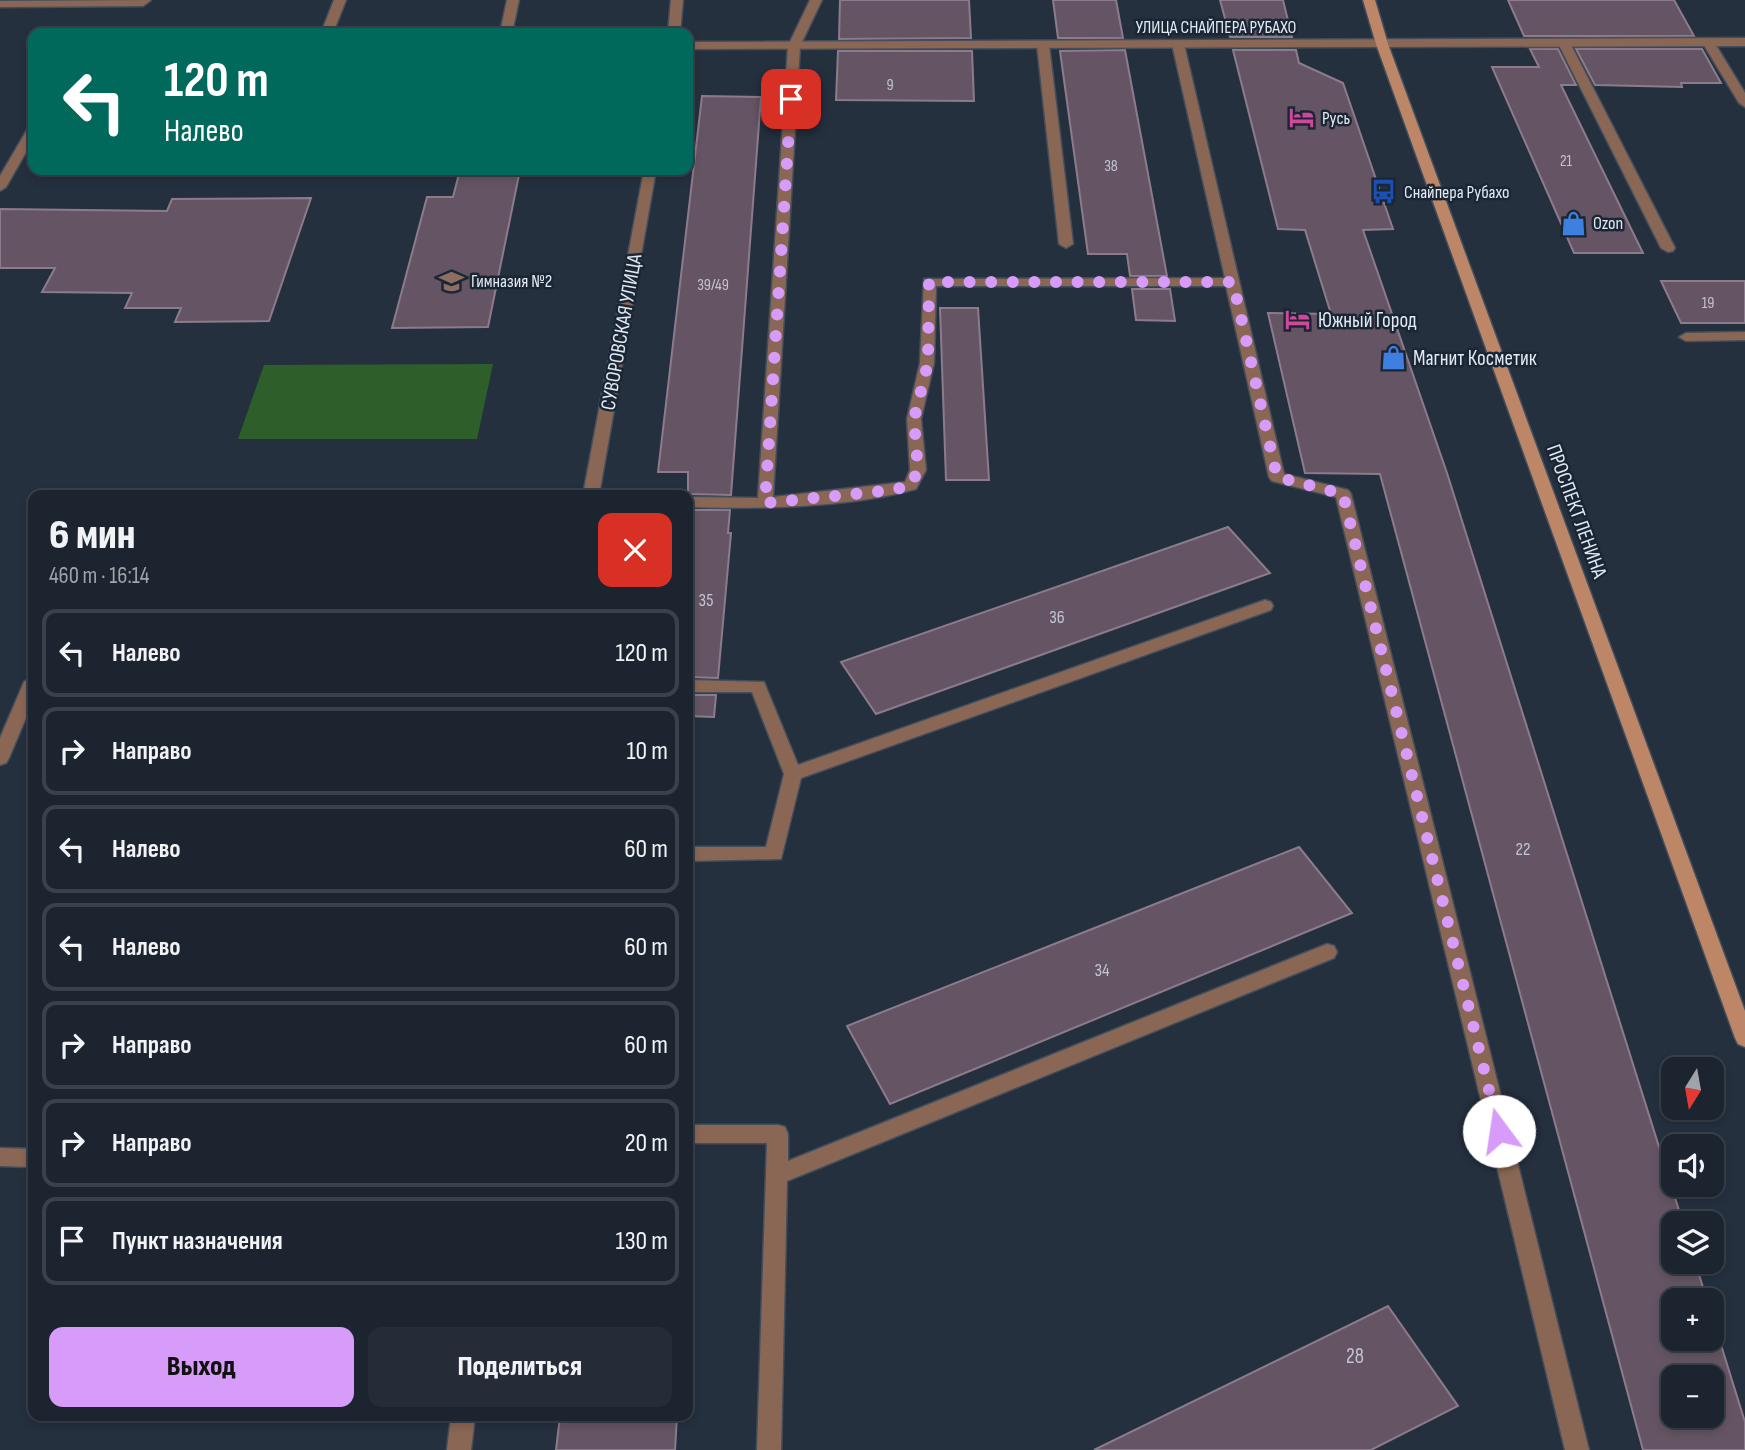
<!DOCTYPE html>
<html lang="ru">
<head>
<meta charset="utf-8">
<style>
	:root { --surface:#1c242f; --page:#252c37; --text:#f1f3f6; --muted:#a0a4aa; --line:#3a414b; --accent:#d79bf9 }
	body { margin:0; font-family:"Sofia Sans Condensed",sans-serif; background:var(--page); color:var(--text); height:100vh; display:flex; flex-direction:column; font-size:26px; white-space:nowrap }
	* { box-sizing:border-box; margin:0 }
	p { font-size:23px; color:var(--muted) }
	.icon { flex:none; width:38px; height:38px; fill:none; stroke:currentColor; stroke-width:2; stroke-linecap:round; stroke-linejoin:round }
	.map { position:relative; flex:1; overflow:hidden }
	.details { position:absolute; left:28px; top:490px; width:665px; height:931px; display:flex; flex-direction:column; background:var(--surface); border-radius:14px; box-shadow:0 4px 10px #0003,0 0 0 2px var(--line) }
	.details>* { flex:none }
	.guide { position:absolute; left:28px; top:28px; width:665px; height:147px; border-radius:14px; box-shadow:0 4px 10px #0003,0 0 0 2px var(--line); background:#00695c; color:#fff; overflow:hidden }
	.needle { width:46px; rotate:191deg }
	.tools { position:absolute; left:1661px; top:1057px; display:grid; gap:14px }
	.tools a { display:grid; place-items:center; width:63px; height:63px; border-radius:14px; background:var(--surface); box-shadow:0 4px 10px #0003,0 0 0 2px var(--line); font-size:35px }
	.pin { position:absolute; display:grid; place-items:center; width:60px; height:60px; color:#fff; margin:-30px; border-radius:14px; box-shadow:0 4px 10px #0006 }
	.me { position:absolute; width:77px; margin:-38px; rotate:346deg; stroke-linejoin:round; filter:drop-shadow(0 0 5px #0008) }
	.turn { display:flex; align-items:center; gap:24px; height:147px; padding:0 21px; font-size:32px }
	.turn .icon { width:91px; height:91px; stroke-width:2.5 }
	.turn b { display:block; font-size:49px; line-height:60px }
	.round { display:grid; place-items:center; flex:none; width:74px; height:74px; border-radius:14px; background:var(--page) }
	.head { display:flex; align-items:center; justify-content:space-between; height:119px; padding:0 21px }
	h1 { font-size:42px; font-weight:800; line-height:52px }
	.button { display:flex; gap:14px; margin-top:auto; padding:14px 21px }
	.button a { flex:1; height:80px; border-radius:14px; background:var(--accent); color:#111; font-size:28px; font-weight:800; line-height:80px; text-align:center }
	.button a+a { background:var(--page); color:var(--text) }
	ul { padding:0; list-style:none }
	li { display:flex; align-items:center; gap:21px; height:88px; margin:0 14px 10px; padding:0 7px; border:4px solid var(--line); border-radius:14px }
	li div { flex:1 }
	li b { display:block; font-size:26px }
	li em { font-style:normal }
	.map>svg:first-child { display:block }
	.green { fill:#2e5f2a }
	.building { fill:#655564; stroke:#8c7b8c; stroke-width:2; fill-rule:evenodd }
	.lines { fill:none; stroke-linecap:round; stroke-linejoin:round }
	.lane-casing { stroke:#434e5c; stroke-width:3 }
	.street-casing { stroke:#434e5c; stroke-width:3 }
	.secondary-casing { stroke:#434e5c; stroke-width:3 }
	.lane { fill:#8a6754; fill-rule:evenodd }
	.street { fill:#8a6754; fill-rule:evenodd }
	.secondary { fill:#bc8667; fill-rule:evenodd }
	.route { stroke:#d79bf9; stroke-width:12; stroke-dasharray:0 21.6 }
	.labels { text-anchor:middle; stroke-width:5; stroke-linejoin:round; paint-order:stroke }
	.far-number-label { font-size:16px; fill:#c3c4cf }
	.far-street-label { font-size:18px; fill:#e2e9f3; stroke:#1b2635 }
	.far-poi-label { font-size:18px; fill:#e2e9f3; stroke:#1b2635; text-anchor:start }
	.number-label { font-size:18px; fill:#c3c4cf }
	.poi-label { font-size:21px; fill:#e2e9f3; stroke:#1b2635; text-anchor:start }
	.street-label { font-size:21px; fill:#e2e9f3; stroke:#1b2635 }
	.near-number-label { font-size:21px; fill:#c3c4cf }
</style>
</head>
<body>
<div class="map">
<svg width="1745" height="1450" viewBox="0 0 1745 1450">
	<rect width="100%" height="100%" fill="#25303f"/>
	<!-- green -->
	<path class="green" d="M493,364L477,439H238L264,365Z"/>
	<!-- building -->
	<g class="building">
		<path d="M840,0H969L971,38L839,39Z"/>
		<path d="M1053,0H1116L1123,38H1058Z"/>
		<path d="M1220,0H1283L1292,37H1230Z"/>
		<path d="M1508,0H1674L1694,36H1524Z"/>
		<path d="M1530,49H1558L1576,85H1561L1643,253H1574L1492,67H1539Z"/>
		<path d="M1576,49H1702L1721,83H1681L1682,87L1595,85Z"/>
		<path d="M1125,50L1167,276H1130L1127,254H1088L1060,51Z"/>
		<path d="M1233,50H1296L1299,63L1343,83L1393,229L1363,230L1447,473L1683,1223H1673V1262H1695L1707,1300H1673V1339H1712V1316L1745,1422V1450H1643L1380,474L1305,473L1268,313L1331,314L1305,230L1278,229ZM1673,1377H1712V1416H1673Z"/>
		<path d="M838,51H972L974,101L836,100Z"/>
		<path d="M702,96L761,97L731,495L688,494V472H658Z"/>
		<path d="M460,170H520L488,327L392,328L427,197H453Z"/>
		<path d="M311,198L269,321L175,322L181,308H125L132,293L42,292L55,268H0V209L167,211L172,199Z"/>
		<path d="M1661,281H1745V323H1681Z"/>
		<path d="M1132,289H1170L1175,321L1136,320Z"/>
		<path d="M940,308H978L989,480H946Z"/>
		<path d="M688,510H730L728,533H731L718,678L688,677Z"/>
		<path d="M1228,527L1270,573L876,714L841,662Z"/>
		<path d="M688,695H716L714,717L688,716Z"/>
		<path d="M1299,847L1352,913L890,1104L847,1026Z"/>
		<path d="M1388,1306L1458,1406L1371,1450H1094Z"/>
		<path d="M560,1416H677L675,1450H556Z"/>
	</g>
	<g class="lines">
		<defs>
			<g id="lane">
				<path d="M151,0L143,6L0,7V1Z"/>
				<path d="M334,0H346L333,33H321Z"/>
				<path d="M507,0H519L512,33H500Z"/>
				<path d="M810,0H822L800,46L773,497L905,482L910,470L907,419L920,363L924,279L1225,278L1172,44L1178,40L1184,44L1284,474L1348,490L1351,494L1589,1450H1565L1336,497L1272,481L1269,477L1226,286H936L934,363L921,419L926,470L916,489C848,508 758,509 688,507V497L758,498L788,46Z"/>
				<path d="M1704,40L1714,42L1745,93V107L1739,103L1702,42Z"/>
				<path d="M1043,41L1049,45L1073,244L1066,248L1059,244L1037,45Z"/>
				<path d="M1560,41L1570,43L1675,248L1673,251L1668,252L1661,248L1558,43Z"/>
				<path d="M33,126V140L6,187L0,191V176L27,130Z"/>
				<path d="M1745,332V340L1686,341L1679,337L1686,333Z"/>
				<path d="M1265,600L1271,602L1273,606L1271,610L801,778L781,859L688,861V847H766L784,774L752,692H688V680L764,682L798,765Z"/>
				<path d="M33,676V701L9,758L6,763L0,765V738L24,682Z"/>
				<path d="M1327,944L1334,946L1337,952L1334,958L787,1181L781,1450H757L767,1143H688V1125H778L785,1127L788,1134V1161Z"/>
			</g>
			<g id="street">
				<path d="M671,0H683L680,33H668Z"/>
				<path d="M1745,38V46L688,49V42Z"/>
				<path d="M644,170H656L599,495H583Z"/>
				<path d="M0,1148L33,1149V1167L0,1166Z"/>
				<path d="M451,1416H475L471,1450H447Z"/>
			</g>
			<path id="secondary" d="M1363,0H1375L1388,44L1745,1011V1047L1738,1044L1735,1038L1376,44Z"/>
		</defs>
		<!-- lane casing -->
		<use href="#lane" class="lane-casing"/>
		<!-- street casing -->
		<use href="#street" class="street-casing"/>
		<!-- secondary casing -->
		<use href="#secondary" class="secondary-casing"/>
		<!-- lane -->
		<use href="#lane" class="lane"/>
		<!-- street -->
		<use href="#street" class="street"/>
		<!-- secondary -->
		<use href="#secondary" class="secondary"/>
	</g>
	<g class="lines">
		<!-- route -->
		<path class="route" d="M791,99L765,503L893,490L911,485L918,470L914,419L928,363L929,282H1233L1277,477L1343,494L1499,1131"/>
	</g>
	<!-- icons -->
	<defs>
		<symbol id="hotel-bare" viewBox="-9 -9 18 18"><path d="M-6-4.5h1.5V1H6V5H4.5V3h-9V5H-6ZM-4 0a1.8 1.8 0 1 1 3.6 0ZM.5 0V-2.5h3Q6-2.5 6 0Z" fill="#d1479c" stroke="#1b2635" stroke-width="2.5" paint-order="stroke"/></symbol>
		<symbol id="bus-bare" viewBox="-9 -9 18 18"><path d="M-5-6H5V4H4V6H2V4H-2V6H-4V4H-5ZM-3.5-4V0h7V-4ZM-3.5 1.2v1.5H-2V1.2ZM2 1.2v1.5H3.5V1.2Z" fill="#1a4fb4" stroke="#1b2635" stroke-width="2.5" paint-order="stroke"/></symbol>
		<symbol id="shop-bare" viewBox="-9 -9 18 18"><path d="M-5-2.5h2.3a2.7 3.5 0 0 1 5.4 0H5L5.5 6h-11ZM-1.5-2.5h3a1.5 2.3 0 0 0-3 0Z" fill="#3f7fe0" stroke="#1b2635" stroke-width="2.5" paint-order="stroke"/></symbol>
		<symbol id="school-bare" viewBox="-9 -9 18 18"><path d="M0-5L7-2L0 1L-7-2ZM-4 1L0 2.5L4 1V4Q0 6-4 4Z" fill="#8d6e63" stroke="#1b2635" stroke-width="2.5" paint-order="stroke"/></symbol>
	</defs>
	<g fill-rule="evenodd">
		<use href="#hotel-bare" x="1284" y="100" width="35" height="35"/>
		<use href="#bus-bare" x="1366" y="174" width="35" height="35"/>
		<use href="#shop-bare" x="1556" y="206" width="35" height="35"/>
		<use href="#school-bare" x="434" y="264" width="35" height="35"/>
		<use href="#hotel-bare" x="1280" y="302" width="35" height="35"/>
		<use href="#shop-bare" x="1376" y="340" width="35" height="35"/>
	</g>
	<g class="labels">
		<!-- far-number labels -->
		<g class="far-number-label">
			<text x="890" y="90">9</text>
			<text x="1566" y="166">21</text>
			<text x="1111" y="171">38</text>
			<text x="713" y="290">39/49</text>
			<text x="1708" y="308">19</text>
		</g>
		<!-- far-street labels -->
		<g class="far-street-label">
			<text x="1216" y="33">УЛИЦА СНАЙПЕРА РУБАХО</text>
		</g>
		<!-- far-poi labels -->
		<g class="far-poi-label">
			<text x="1322" y="124">Русь</text>
			<text x="1404" y="198">Снайпера Рубахо</text>
			<text x="1593" y="229">Ozon</text>
			<text x="471" y="287">Гимназия №2</text>
		</g>
		<!-- number labels -->
		<g class="number-label">
			<text x="706" y="606">35</text>
			<text x="1057" y="623">36</text>
			<text x="1523" y="855">22</text>
			<text x="1102" y="976">34</text>
		</g>
		<!-- poi labels -->
		<g class="poi-label">
			<text x="1318" y="327">Южный Город</text>
			<text x="1413" y="365">Магнит Косметик</text>
		</g>
		<!-- street labels -->
		<g class="street-label">
			<text transform="translate(621 332) rotate(-80)" y="7">СУВОРОВСКАЯ УЛИЦА</text>
			<text transform="translate(1577 511) rotate(70)" y="7">ПРОСПЕКТ ЛЕНИНА</text>
		</g>
		<!-- near-number labels -->
		<g class="near-number-label">
			<text x="1355" y="1363">28</text>
		</g>
	</g>
</svg>
<div class="tools">
<a><svg class="needle" viewBox="-14 -14 28 28"><path d="M0-13l5 13h-10z" fill="#e53935"/><path d="M0 13l5-13h-10z" fill="#a0a4aa"/></svg></a>
<a><svg class="icon" aria-label="sound" viewBox="0 0 24 24"><path d="M4 9h4l5-4v14l-5-4H4zM17 9q2 3 0 6"/></svg></a>
<a><svg class="icon" aria-label="layers" viewBox="0 0 24 24"><path d="M12 4l9 5-9 5-9-5zM3 14l9 5 9-5"/></svg></a>
<a>+</a>
<a>−</a>
</div>
<div class="pin" style="left:791px;top:99px;background:#d93025"><svg class="icon" aria-label="arrive" viewBox="0 0 24 24"><path d="M6 21V4h12l-3 4 3 4H6"/></svg></div>
<svg class="me" style="left:1499px;top:1131px" viewBox="-20 -20 40 40"><circle r="19" fill="#fff"/><path d="M0-13L10 11 0 6-10 11z" fill="#d79bf9"/></svg>
<div class="guide">
<div class="turn"><svg class="icon" aria-label="left" viewBox="0 0 24 24"><path d="M17 20v-9H6M10 6l-5 5 5 5"/></svg><div><b>120 m</b>Налево</div></div>
</div>
<section class="details">
<div class="head"><div><h1>6 мин</h1><p>460 m · 16:14</p></div><a class="round" style="background:#d93025;color:#fff"><svg class="icon" aria-label="close" viewBox="0 0 24 24"><path d="M6 6l12 12M18 6L6 18"/></svg></a></div>
<ul>
<li><svg class="icon" aria-label="left" viewBox="0 0 24 24"><path d="M17 20v-9H6M10 6l-5 5 5 5"/></svg><div><b>Налево</b></div><em>120 m</em></li>
<li><svg class="icon" aria-label="right" viewBox="0 0 24 24"><path d="M7 20v-9h11M14 6l5 5-5 5"/></svg><div><b>Направо</b></div><em>10 m</em></li>
<li><svg class="icon" aria-label="left" viewBox="0 0 24 24"><path d="M17 20v-9H6M10 6l-5 5 5 5"/></svg><div><b>Налево</b></div><em>60 m</em></li>
<li><svg class="icon" aria-label="left" viewBox="0 0 24 24"><path d="M17 20v-9H6M10 6l-5 5 5 5"/></svg><div><b>Налево</b></div><em>60 m</em></li>
<li><svg class="icon" aria-label="right" viewBox="0 0 24 24"><path d="M7 20v-9h11M14 6l5 5-5 5"/></svg><div><b>Направо</b></div><em>60 m</em></li>
<li><svg class="icon" aria-label="right" viewBox="0 0 24 24"><path d="M7 20v-9h11M14 6l5 5-5 5"/></svg><div><b>Направо</b></div><em>20 m</em></li>
<li><svg class="icon" aria-label="arrive" viewBox="0 0 24 24"><path d="M6 21V4h12l-3 4 3 4H6"/></svg><div><b>Пункт назначения</b></div><em>130 m</em></li>
</ul>
<div class="button"><a>Выход</a><a>Поделиться</a></div>
</section>
</div>
</body>
</html>
